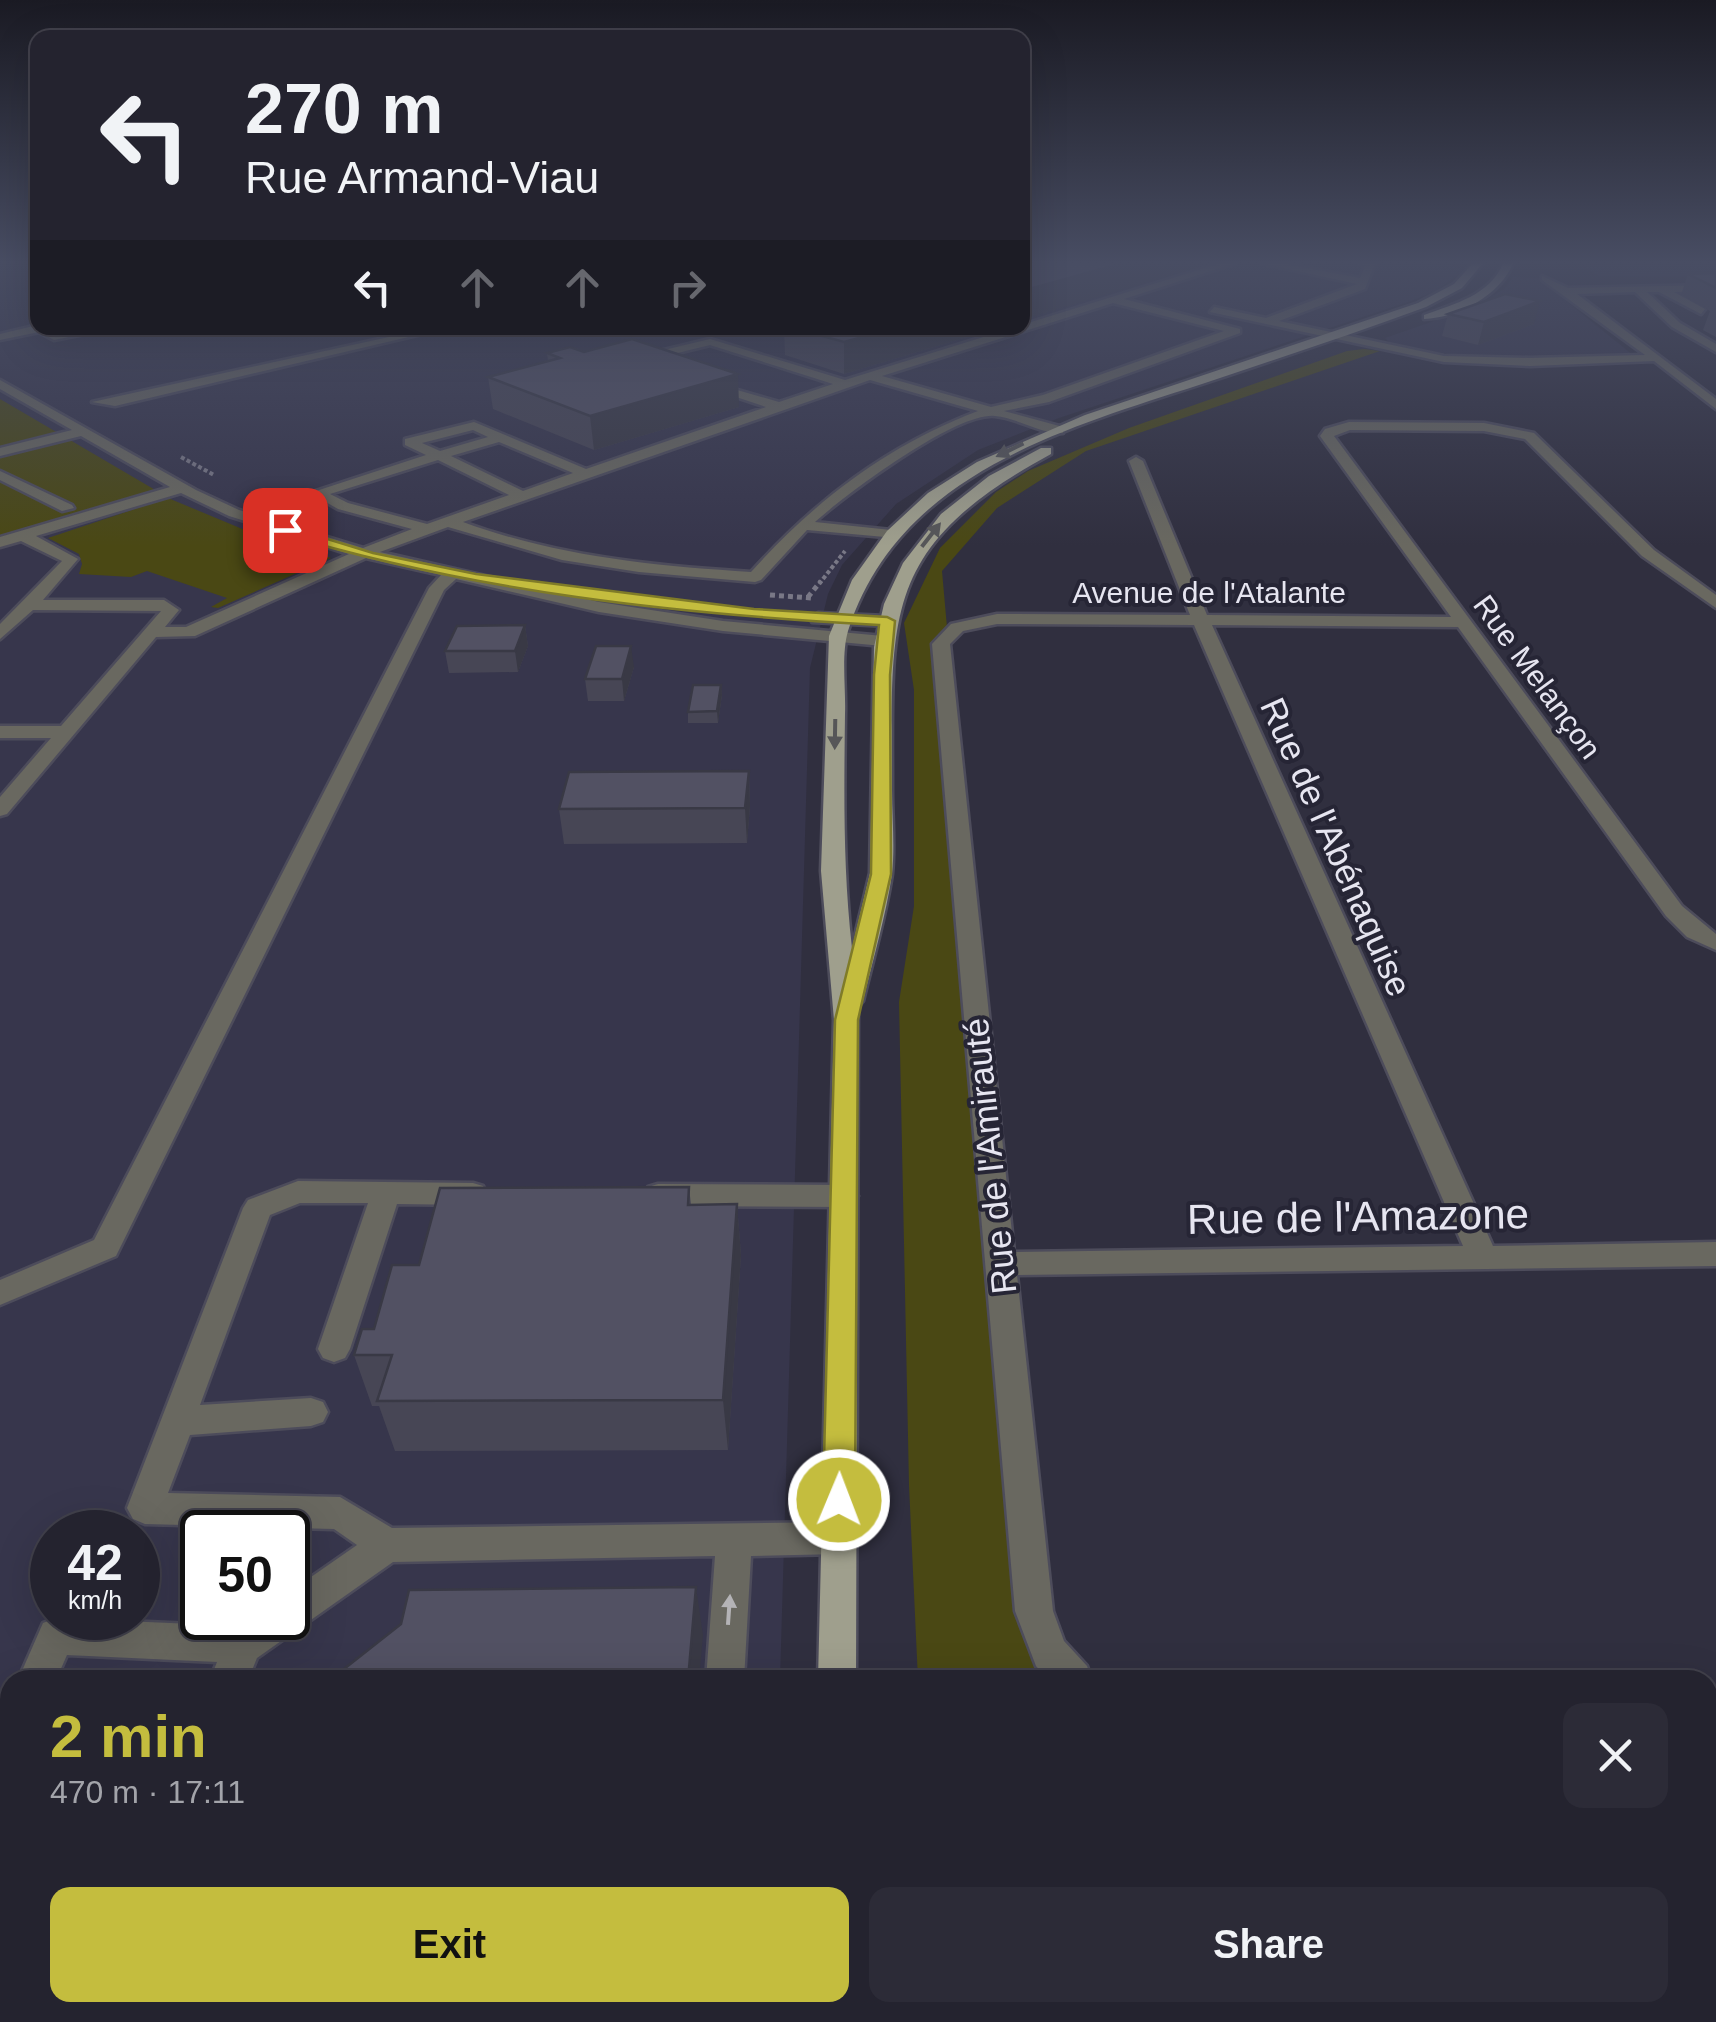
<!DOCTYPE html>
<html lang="en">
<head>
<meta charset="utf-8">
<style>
	:root { --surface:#24232f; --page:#2c2b37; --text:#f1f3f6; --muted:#a3a4aa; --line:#41404b; --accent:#c4bd3e }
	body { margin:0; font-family:Arial,sans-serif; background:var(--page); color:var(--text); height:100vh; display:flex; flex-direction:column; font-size:38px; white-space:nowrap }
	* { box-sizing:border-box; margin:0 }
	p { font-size:32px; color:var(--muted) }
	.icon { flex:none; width:55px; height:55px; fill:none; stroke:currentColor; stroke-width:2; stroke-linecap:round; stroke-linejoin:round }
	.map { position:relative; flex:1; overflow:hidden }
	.details { position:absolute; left:0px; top:1670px; width:1718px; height:352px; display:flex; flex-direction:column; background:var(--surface); border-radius:30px 30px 0 0; box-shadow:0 10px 40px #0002,0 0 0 2px var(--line) }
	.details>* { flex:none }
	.banner { position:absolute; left:30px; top:30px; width:1000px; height:305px; border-radius:20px; box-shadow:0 10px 40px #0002,0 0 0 2px var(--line); background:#24232f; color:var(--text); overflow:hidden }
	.speed { position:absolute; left:30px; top:1510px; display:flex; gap:20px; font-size:50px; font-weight:700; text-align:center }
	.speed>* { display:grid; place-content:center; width:130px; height:130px; border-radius:50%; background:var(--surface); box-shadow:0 10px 40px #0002,0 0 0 2px var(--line); line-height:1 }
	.speed small { font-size:25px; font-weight:400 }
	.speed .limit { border:5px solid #111; border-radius:15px; background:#fff; color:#111 }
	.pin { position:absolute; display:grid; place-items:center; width:85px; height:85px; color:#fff; margin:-42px; border-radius:20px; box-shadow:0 5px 15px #0006 }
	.me { position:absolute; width:110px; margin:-55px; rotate:1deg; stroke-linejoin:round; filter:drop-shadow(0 0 8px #0008) }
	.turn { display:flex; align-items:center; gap:35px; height:210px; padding:0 50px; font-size:45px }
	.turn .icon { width:130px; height:130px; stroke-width:2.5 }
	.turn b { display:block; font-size:70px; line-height:85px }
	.lanes { display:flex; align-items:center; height:95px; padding:0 50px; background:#0003; justify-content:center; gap:50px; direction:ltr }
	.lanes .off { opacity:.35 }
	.round { display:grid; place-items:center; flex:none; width:105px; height:105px; border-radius:20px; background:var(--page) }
	.overview { display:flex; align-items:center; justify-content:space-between; height:170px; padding:0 50px }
	h1 { font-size:60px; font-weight:600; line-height:75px; color:var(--accent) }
	.action { display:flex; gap:20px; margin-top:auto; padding:20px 50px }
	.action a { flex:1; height:115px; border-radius:20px; background:var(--accent); color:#111; font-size:40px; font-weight:600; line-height:115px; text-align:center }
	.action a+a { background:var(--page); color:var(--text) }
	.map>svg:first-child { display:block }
	.built { fill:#37364c; fill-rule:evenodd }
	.green { fill:#4a4814 }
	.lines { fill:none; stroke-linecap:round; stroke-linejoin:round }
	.minor-casing { stroke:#4d4c5b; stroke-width:5 }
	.major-casing { stroke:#4d4c5b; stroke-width:5 }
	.path-far1 { stroke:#797886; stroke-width:4; stroke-dasharray:4 2.5; stroke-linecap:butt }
	.path { stroke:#797886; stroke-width:5; stroke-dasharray:5 4; stroke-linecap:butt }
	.minor { fill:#696860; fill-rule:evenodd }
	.major { fill:#9f9f8d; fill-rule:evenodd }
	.wall { fill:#474655 }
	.shaded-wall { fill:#393945 }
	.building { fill:#525163; stroke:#393945; stroke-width:2.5 }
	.oneway { fill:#565658 }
	.oneway2 { fill:#b4b3b6 }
	.route { fill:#c4bd3e; stroke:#7f7b28; stroke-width:2.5 }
	.labels { text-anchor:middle; stroke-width:8; stroke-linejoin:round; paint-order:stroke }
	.far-street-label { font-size:30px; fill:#e6e5f0; stroke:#262535 }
	.street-label { font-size:35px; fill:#e6e5f0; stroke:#262535 }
	.near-street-label { font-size:42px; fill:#e6e5f0; stroke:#262535 }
</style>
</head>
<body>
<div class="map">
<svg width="1716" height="2022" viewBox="0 0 1716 2022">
	<rect width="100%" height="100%" fill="#302f3f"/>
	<!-- built -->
	<g class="built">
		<path d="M0,263H37L38,328H1022L1023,263H1446L1464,270L1436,291L1411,301L1059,418L978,450L896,504L842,565L828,594L810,668L780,1680H10V2012L766,2013L765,2022H0ZM52,1532H138V1618H52ZM202,1532H288V1618H202Z"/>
		<path d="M1580,263H1716V277L1599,276Z"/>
		<path d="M1513,277L1538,278L1634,356H1460L1392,345L1385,338L1474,307L1504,289Z"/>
	</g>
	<!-- green -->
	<g class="green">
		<path d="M1364,349L1380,351L1086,451L997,508L942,571L1034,1611L1073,1680H918L909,1485L899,1002L914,906V690L904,623L940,548L996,492L1028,471L1129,428L1347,351Z"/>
		<path d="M0,399L157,491L0,539Z"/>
		<path d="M168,498L252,533L331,558L218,608L211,607L227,598L147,571L131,577L79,574L82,564L79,554L48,538Z"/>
		<path d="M1131,2013L1132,2022H934L933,2013Z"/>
	</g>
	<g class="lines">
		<defs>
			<g id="minor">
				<path d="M1221,263H1236L1124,299L1240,329V333L1049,402L1004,411L1063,427V433C1040,434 1018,418 995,416C956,412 845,495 815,522L891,530L899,535L896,538L807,530L761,580L755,582L639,572L562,560L448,527L380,552L599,602L723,621L883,636L892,641L883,646L723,631L599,612L456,579L444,590L116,1256L0,1305V1280L94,1240L429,588L441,575L366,558L195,636L156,637L7,814L0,816V797L51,738H0V726H61L161,611L33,610L0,639V624L62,561L21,541L0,547V537L170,487L81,436L0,456V448L72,430L0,389V380L196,490L239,510L363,548L412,529L338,509L310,493L426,455L405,445V439L474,422L586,469L766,407L706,387V381L779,402L833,384L710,345L649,360L643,366L637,362L639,356L710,339L845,380ZM1113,303L1224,331L1043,395L991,407L882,376ZM870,380L978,411C886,446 815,501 751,572C652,566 556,556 463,522ZM473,430L488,437L440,451L422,443ZM499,442L573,473L523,491L451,456ZM438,460L509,495L427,524L348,503L330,494ZM181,493L229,516L349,554L186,627H165L179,610L164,600H43L78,559L36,536Z"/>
				<path d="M1261,263H1280L1360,278L1365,266L1360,263H1375L1365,289L1279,321L1444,356L1530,358L1645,355L1542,280V276L1568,288L1716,285V291L1674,292L1705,309L1701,314L1659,292H1647L1680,323L1716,344V352L1672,327L1635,292L1577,294L1716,399V409L1654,361L1530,366L1444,362L1210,312L1214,307L1266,318L1357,284Z"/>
				<path d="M38,325L56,333L114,328L54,340L39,332L0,340V334Z"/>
				<path d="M430,328H447L115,406L92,402Z"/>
				<path d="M1349,422L1484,423L1534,433L1654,550L1716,595V608L1642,556L1525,439L1484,431L1350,430L1334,436L1682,906L1716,934V950L1687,937L1666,916L1458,627L1212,625L1493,1246L1716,1242V1266L1017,1275L1053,1611L1064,1641L1087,1666L1092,1680H1048L1036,1666L1015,1611L932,644L951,624L997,614L1190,615L1129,461L1136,457L1143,461L1207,615L1451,617L1320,436L1325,429ZM997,624L1194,625L1463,1246L1014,1252L950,644L963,631Z"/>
				<path d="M0,471L72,505L74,508L62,511L0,480Z"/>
				<path d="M818,613L887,616L895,621L887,626L812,622L810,618Z"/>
				<path d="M298,1181L473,1183L483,1186L487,1194L483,1202L473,1205L397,1204L350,1349L345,1358L334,1362L323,1358L318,1349L368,1203H300L270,1215L200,1405L311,1398L323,1402L328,1412L323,1422L311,1426L190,1435L168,1493L340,1497L392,1528L839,1522L852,1526L857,1538L852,1550L839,1554L751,1556L744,1680H706L715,1556L393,1562L257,1658L248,1680H210L217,1662L67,1655L56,1680H18L43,1623L56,1618L238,1626L251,1618H288V1593L357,1545L334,1529L145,1524L133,1519L127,1508L243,1208L248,1200Z"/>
				<path d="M658,1184L844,1185L854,1188L858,1196L854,1204L844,1207L658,1206L648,1203L644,1195L648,1187Z"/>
				<path d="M10,1724V1819L0,1818V1728Z"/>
				<path d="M1708,1792L1716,1796V1846L1708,1842Z"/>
			</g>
			<g id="major">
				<path d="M1473,263H1483L1462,288L1426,307C1355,333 1283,357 1211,381C1068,428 899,471 848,631C841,655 846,689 845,714C844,793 843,869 852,948L870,873L874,647L884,604L903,563L941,514L989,476L1041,448H1051V454C880,547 892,614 892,790C892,817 895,847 892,874C886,916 873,959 863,1001L858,1007L856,1680H818L834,1020L821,871L829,636L852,580L887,531L928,493L977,462L1085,415L1418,303L1454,284Z"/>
				<path d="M1503,263H1513C1501,295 1457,318 1424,319V315C1454,304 1491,295 1503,263Z"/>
				<rect x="812" y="2012" width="46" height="10"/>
			</g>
		</defs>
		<!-- minor casing -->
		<use href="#minor" class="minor-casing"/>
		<!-- major casing -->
		<use href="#major" class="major-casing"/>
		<!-- path-far1 -->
		<g class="path-far1">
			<path d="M181,457L214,475"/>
			<path d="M819,584L845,551"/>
		</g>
		<!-- path -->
		<g class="path">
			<path d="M770,595L812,598"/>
			<path d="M808,597L821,581"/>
		</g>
		<!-- minor -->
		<use href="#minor" class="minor"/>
		<!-- major -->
		<use href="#major" class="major"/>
	</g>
	<!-- wall -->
	<g class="wall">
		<path d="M1716,273V337L1703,330L1710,311L1681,295L1688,274Z"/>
		<path d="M1448,314L1534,324L1478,345L1442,336Z"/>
		<path d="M784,328H997L844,374L785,355Z"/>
		<path d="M547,353L739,407L594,450L493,409L488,377L548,361Z"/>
		<path d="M525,625L528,646L518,672L449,673L445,651Z"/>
		<path d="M634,667L624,701H588L585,679Z"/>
		<path d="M721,685L722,695L718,723H688V712Z"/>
		<path d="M749,771L750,806L747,843L564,844L559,809Z"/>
		<path d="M689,1187L691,1205L737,1204L741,1255L728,1450L395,1451L379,1406H372L354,1355L419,1265Z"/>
	</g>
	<!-- shaded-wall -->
	<g class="shaded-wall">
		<path d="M1123,263H1211L1022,320V291Z"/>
		<path d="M1540,301L1534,324L1478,345L1484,322Z"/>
		<path d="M896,328H997L844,374V342Z"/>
		<path d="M738,374L739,407L594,450L590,416Z"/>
		<path d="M525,625L528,646L518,672L515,651Z"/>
		<path d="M631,646L634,667L624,701L622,679Z"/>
		<path d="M721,685L722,695L718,723L717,711Z"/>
		<path d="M749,771L750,806L747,843L745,808Z"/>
		<path d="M737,1204L741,1255L728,1450L723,1400Z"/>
		<path d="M696,1587L703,1635L699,1680H688Z"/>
	</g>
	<!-- building -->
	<g class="building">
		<path d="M1022,263H1123L1022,291Z"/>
		<path d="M1716,273V288L1688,274Z"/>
		<path d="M1505,294L1540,301L1484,322L1448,314Z"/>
		<path d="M793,328H896L844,342Z"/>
		<path d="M632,339L738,374L590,416L488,377L560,358L547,353L570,347L584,352Z"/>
		<path d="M525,625L515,651H445L457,626Z"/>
		<path d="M596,646H631L622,679H585Z"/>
		<path d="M693,685H721L717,711L688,712Z"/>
		<path d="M749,771L745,808L559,809L569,772Z"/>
		<path d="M689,1187L688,1205L737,1204L723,1400L377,1401L392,1355H354L362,1329H374L392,1265H419L440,1188Z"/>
		<path d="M696,1587L688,1680H330L401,1624L409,1590Z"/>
	</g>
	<!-- one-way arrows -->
	<defs><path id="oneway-solid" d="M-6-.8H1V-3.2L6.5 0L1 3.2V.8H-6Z" transform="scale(2.5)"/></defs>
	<g class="oneway">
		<use href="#oneway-solid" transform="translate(1010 450) rotate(154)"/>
		<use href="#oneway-solid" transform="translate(931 535) rotate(-52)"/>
		<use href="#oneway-solid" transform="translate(835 734) rotate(91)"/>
	</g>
	<use class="oneway2" href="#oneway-solid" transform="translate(729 1610) rotate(-86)"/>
	<!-- sky -->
	<linearGradient id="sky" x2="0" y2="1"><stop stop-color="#1a1a23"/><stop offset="0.48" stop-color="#484d63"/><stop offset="1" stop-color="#484d63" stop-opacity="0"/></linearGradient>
	<rect width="1716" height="546" fill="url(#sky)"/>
	<!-- route -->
	<path class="route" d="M285,526L373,553L476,574L754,609L887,617L895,621L890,675L891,874L858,1020L855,1500L851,1510L839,1514L828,1510L823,1500L835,1020L871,874L874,675L879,625C677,614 474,592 280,533V528Z"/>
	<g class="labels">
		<!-- far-street labels -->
		<g class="far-street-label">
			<text x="1209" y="603">Avenue de l'Atalante</text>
			<text transform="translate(1537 677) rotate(54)" y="10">Rue Melançon</text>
		</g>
		<!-- street labels -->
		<g class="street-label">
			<text transform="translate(1336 847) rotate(66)" y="12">Rue de l'Abénaquise</text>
			<text transform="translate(990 1156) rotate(-96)" y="12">Rue de l'Amirauté</text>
		</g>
		<!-- near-street labels -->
		<g class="near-street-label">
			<text transform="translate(1358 1216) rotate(-1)" y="15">Rue de l'Amazone</text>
		</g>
	</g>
</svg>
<div class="speed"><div>42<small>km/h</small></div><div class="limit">50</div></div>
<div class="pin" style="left:285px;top:530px;background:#d93025"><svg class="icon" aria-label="arrive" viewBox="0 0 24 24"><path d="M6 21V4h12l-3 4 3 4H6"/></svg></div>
<svg class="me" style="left:839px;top:1500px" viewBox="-20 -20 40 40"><circle r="17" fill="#c4bd3e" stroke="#fff" stroke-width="3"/><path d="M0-11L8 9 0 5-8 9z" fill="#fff"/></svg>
<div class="banner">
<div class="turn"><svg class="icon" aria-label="left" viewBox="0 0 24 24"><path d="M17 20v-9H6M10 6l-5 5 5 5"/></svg><div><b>270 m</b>Rue Armand-Viau</div></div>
<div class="lanes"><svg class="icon" aria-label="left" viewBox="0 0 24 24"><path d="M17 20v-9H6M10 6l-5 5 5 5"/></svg><svg class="icon off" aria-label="ahead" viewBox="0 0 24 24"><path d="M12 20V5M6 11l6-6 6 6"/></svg><svg class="icon off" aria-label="ahead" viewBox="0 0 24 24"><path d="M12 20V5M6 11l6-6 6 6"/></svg><svg class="icon off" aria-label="right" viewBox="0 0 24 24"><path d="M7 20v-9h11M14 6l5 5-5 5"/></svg></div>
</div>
<section class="details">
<div class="overview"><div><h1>2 min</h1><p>470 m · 17:11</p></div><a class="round"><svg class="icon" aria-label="close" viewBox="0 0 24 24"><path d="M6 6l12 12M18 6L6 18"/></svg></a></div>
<div class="action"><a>Exit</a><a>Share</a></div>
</section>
</div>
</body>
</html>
